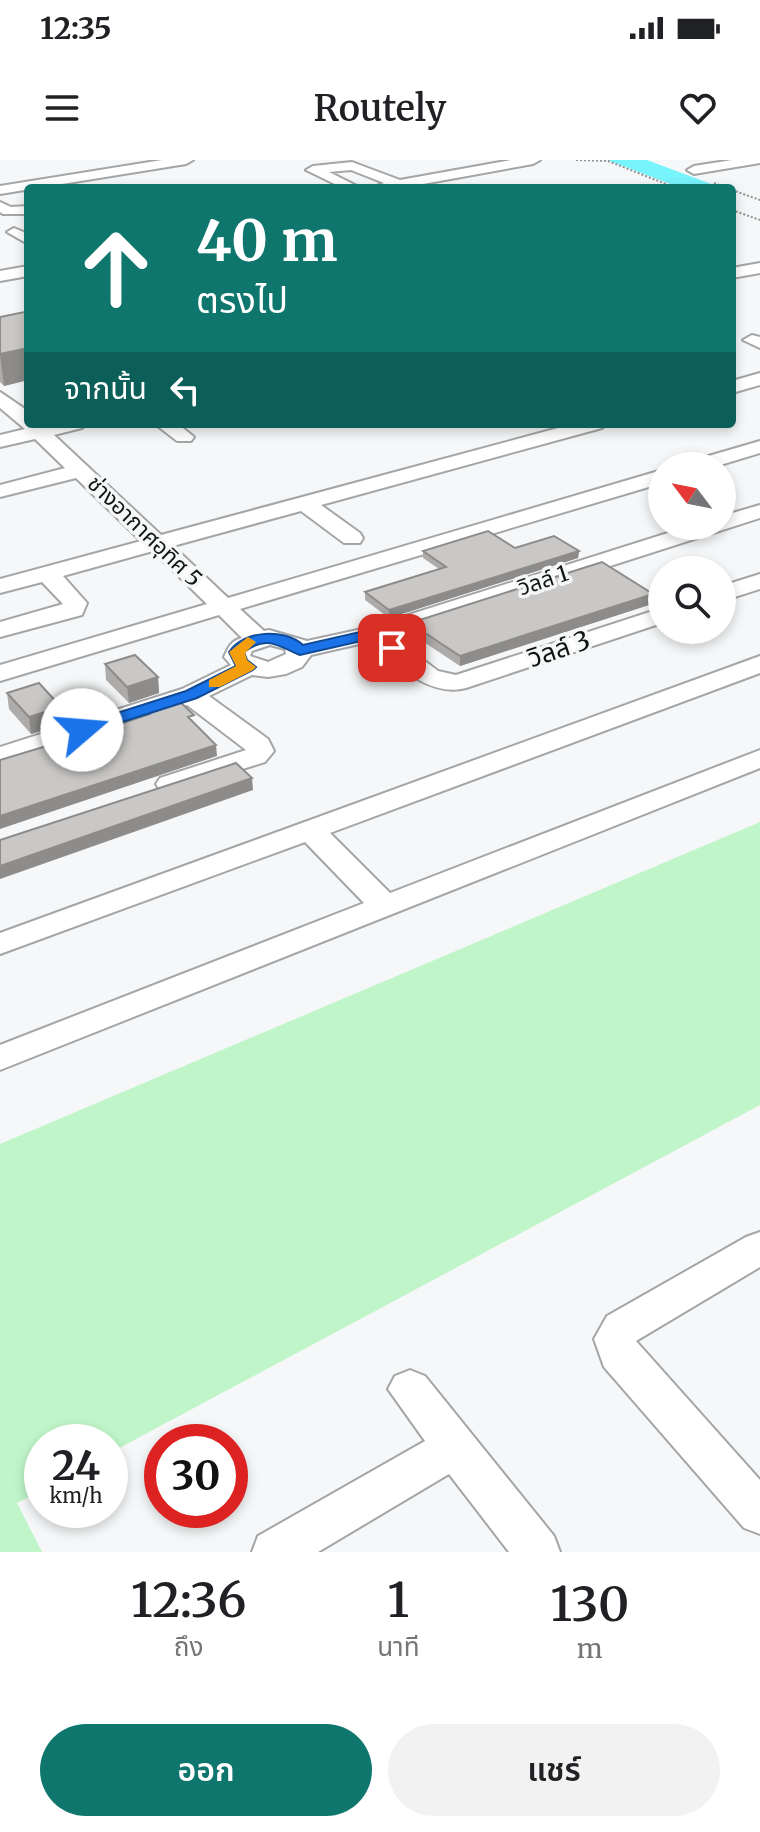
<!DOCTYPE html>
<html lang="th">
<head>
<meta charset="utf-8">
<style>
	:root { --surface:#fff; --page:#f2f2f2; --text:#202124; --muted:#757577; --accent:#0f766e }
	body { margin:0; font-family:Merriweather,"Noto Sans Thai",serif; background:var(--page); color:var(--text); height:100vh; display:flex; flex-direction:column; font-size:30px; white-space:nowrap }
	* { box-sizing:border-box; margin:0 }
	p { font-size:26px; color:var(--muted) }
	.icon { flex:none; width:44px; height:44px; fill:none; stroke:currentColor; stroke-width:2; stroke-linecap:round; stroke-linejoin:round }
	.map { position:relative; height:1392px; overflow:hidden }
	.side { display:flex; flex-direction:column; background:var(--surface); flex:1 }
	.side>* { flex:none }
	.hud { position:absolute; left:24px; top:24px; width:712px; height:244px; border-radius:8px; box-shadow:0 4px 12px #0003; background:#0f766e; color:#fff; overflow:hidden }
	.needle { width:52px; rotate:302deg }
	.controls { position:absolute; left:648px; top:292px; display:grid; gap:16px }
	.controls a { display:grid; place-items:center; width:88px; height:88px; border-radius:50%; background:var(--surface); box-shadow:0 4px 12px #0003; font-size:40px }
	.speed { position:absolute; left:24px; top:1264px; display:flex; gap:16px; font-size:40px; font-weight:700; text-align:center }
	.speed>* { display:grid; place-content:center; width:104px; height:104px; border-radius:50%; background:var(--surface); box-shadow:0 4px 12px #0003; line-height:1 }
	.speed small { font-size:20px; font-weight:400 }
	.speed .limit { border:12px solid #d22; background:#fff; color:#111 }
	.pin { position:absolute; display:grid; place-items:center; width:68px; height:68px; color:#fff; margin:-34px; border-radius:16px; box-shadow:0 4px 12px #0006 }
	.me { position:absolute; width:88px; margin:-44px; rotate:72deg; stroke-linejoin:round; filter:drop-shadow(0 0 6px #0008) }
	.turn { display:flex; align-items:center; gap:28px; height:168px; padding:0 40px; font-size:36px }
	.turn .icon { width:104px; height:104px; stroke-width:2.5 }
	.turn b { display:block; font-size:56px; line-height:68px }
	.then { display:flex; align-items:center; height:76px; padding:0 40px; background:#0003; gap:16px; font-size:30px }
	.eta { display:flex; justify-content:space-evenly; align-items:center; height:136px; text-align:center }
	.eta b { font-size:48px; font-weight:600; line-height:56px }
	.cta { display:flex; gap:16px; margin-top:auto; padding:16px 40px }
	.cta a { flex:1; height:92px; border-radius:48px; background:var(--accent); color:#fff; font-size:32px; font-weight:600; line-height:92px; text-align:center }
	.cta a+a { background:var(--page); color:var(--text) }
	.status { display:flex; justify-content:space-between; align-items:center; height:56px; padding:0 40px; background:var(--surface); direction:ltr }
	.status svg { height:22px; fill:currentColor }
	header { display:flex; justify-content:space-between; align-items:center; height:104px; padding:0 40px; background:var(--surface); font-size:36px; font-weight:600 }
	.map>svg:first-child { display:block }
	.green { fill:#c0f5c9 }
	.water { fill:#78f4fd }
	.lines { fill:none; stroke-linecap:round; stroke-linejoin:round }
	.minor-casing { stroke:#a4a5a6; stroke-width:4 }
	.path { stroke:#919292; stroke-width:2; stroke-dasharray:2 2; stroke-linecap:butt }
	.minor { fill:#fff; fill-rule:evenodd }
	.wall { fill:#adacab }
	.shaded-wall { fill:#8d8c8b }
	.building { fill:#c9c8c7; stroke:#8d8c8b; stroke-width:2 }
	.route { fill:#1a73e8; stroke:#114b97; stroke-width:2 }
	.slow { fill:#f59e0b }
	.labels { text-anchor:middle; stroke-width:7; stroke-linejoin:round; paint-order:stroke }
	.far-street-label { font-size:22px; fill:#131414; stroke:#f6f7f8 }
	.street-label { font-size:26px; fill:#131414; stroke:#f6f7f8 }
</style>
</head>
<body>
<div class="status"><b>12:35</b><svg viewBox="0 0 49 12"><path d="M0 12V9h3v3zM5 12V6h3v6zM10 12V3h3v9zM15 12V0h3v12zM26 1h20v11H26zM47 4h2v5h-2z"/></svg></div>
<header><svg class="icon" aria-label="menu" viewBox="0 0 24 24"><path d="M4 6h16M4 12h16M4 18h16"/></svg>Routely<svg class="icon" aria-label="heart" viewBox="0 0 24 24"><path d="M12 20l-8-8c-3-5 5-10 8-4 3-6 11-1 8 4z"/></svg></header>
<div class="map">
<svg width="760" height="1392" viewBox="0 0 760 1392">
	<rect width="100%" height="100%" fill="#f6f7f8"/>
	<!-- green -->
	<path class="green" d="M760,662V945L110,1293V1282H42V1330L17,1343L42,1392H0V984Z"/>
	<!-- water -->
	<path class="water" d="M607,0H647L722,28H681Z"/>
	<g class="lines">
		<defs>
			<g id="minor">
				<path d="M162,0H193L186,4L0,34V26Z"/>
				<path d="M511,0H540L533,4L401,28H371L384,23L351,10L329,12L361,28H343L306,10L313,6L352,2L400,20Z"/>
				<path d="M732,0H760V3L694,14L687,10L694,6Z"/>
				<path d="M0,42L11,47L28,46V54H3L0,52Z"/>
				<path d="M14,68L28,74V84L7,72Z"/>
				<path d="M760,103V113L732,118V108Z"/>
				<path d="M28,106V116L0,121V111Z"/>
				<path d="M752,175L760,177V188L743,180Z"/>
				<path d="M760,213V225L732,233V221Z"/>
				<path d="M0,232L28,251V264H85L82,268L54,275L161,375L573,264H605L602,268L321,345L360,373L363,378L360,383H344L301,351L173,386L228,438L662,310V323L240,449L264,471L269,470L307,481L367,468L690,366H722V356L760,345V358L392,476L438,511L456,515L662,448V463L466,528C429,538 395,503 368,482L311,495L302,507L286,514L268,517L252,515L209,536L268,579L274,591L265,602L170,632L160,630L156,624L160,618L246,590L187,545L0,604V587L182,529L231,505L224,497C229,486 231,481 242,478L219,455L0,521V505L207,444L153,391L63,416L87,443L82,455L0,477V462L63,444L42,422L0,433V419L141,381L76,318L0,337V325L65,308L35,279L0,287V275L25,269L0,248ZM270,485L285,489L286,494L268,502L250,496L252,491Z"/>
				<path d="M155,264H178L194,277L191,281H177Z"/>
				<path d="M760,281V293L717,306H685L688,302Z"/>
				<path d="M760,414V429L722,441V426Z"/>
				<path d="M760,496V513L330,673L390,733L760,590V608L0,910V885L364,743L305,682L0,794V773Z"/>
				<path d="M760,1072V1107L636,1181L760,1320V1374L744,1368L604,1207L594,1179L607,1156L746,1077Z"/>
				<path d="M410,1210L425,1216L554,1376L560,1392H509L449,1314L318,1392H252L258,1376L425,1281L388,1229L395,1216Z"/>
			</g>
		</defs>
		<!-- minor casing -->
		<use href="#minor" class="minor-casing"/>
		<!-- path -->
		<g class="path">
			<path d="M576,0L608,1L676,28"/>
			<path d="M714,23L727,28"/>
			<path d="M732,30L760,40"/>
			<path d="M732,50L760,60"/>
		</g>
		<!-- minor -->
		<use href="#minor" class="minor"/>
	</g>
	<!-- wall -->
	<g class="wall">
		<path d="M28,146V220L4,226L0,222V157L25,152Z"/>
		<path d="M515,388L579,391L578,398L389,458L365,440V432L439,409L423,398V391Z"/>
		<path d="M653,434L652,444L460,506L410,473V463Z"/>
		<path d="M105,504L158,517L159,533L129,543L106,520Z"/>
		<path d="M7,533L64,564L31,574L9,549Z"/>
	</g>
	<!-- shaded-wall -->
	<g class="shaded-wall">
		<path d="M28,188V220L4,226L0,194Z"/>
		<path d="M579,391L578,398L389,458V450Z"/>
		<path d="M653,434L652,444L460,506V496Z"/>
		<path d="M158,517L159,533L129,543L127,527Z"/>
		<path d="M61,547L64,564L31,574L29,557Z"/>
		<path d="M216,585L217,596L0,669V656Z"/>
		<path d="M252,618L253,630L0,719V706Z"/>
	</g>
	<!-- building -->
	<g class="building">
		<path d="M27,146L28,188L0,194V157L25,152Z"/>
		<path d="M488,371L515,388L554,376L579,391L389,450L365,432L446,407L423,391Z"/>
		<path d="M602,402L653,434L460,496L410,463Z"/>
		<path d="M135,495L158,517L127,527L105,504Z"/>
		<path d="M39,523L61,547L29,557L7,533Z"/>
		<path d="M177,539L194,555L188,557L216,585L0,656V600L50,585L46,580L79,570L84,576L150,554L146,549Z"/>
		<path d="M236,603L252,618L0,706V680Z"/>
	</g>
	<!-- route -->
	<path class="route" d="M373,469L397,484V491H386L370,479L300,495C279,487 268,474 244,492L247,500L256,507L253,510L197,538L88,573L82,574L74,570L76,566L186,531L236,506L229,492C244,470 284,468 303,485Z"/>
	<!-- slow -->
	<path class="slow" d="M248,477L256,482L245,493L247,500L256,507L253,510L220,527H209V520L236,506L229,492Z"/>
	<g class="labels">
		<!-- far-street labels -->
		<g class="far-street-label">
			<text transform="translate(145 371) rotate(44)" y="8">ช่างอากาศอุทิศ 5</text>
			<text transform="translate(543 420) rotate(-18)" y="8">วิลล์ 1</text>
		</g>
		<!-- street labels -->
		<g class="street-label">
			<text transform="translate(559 489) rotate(-18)" y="9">วิลล์ 3</text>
		</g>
	</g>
</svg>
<div class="controls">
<a><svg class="needle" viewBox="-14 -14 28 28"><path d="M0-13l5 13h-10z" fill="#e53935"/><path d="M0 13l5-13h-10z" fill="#757577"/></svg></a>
<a><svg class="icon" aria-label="search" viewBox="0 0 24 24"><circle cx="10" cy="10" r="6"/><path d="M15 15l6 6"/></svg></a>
</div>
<div class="speed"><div>24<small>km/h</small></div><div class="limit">30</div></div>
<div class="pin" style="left:392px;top:488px;background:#d93025"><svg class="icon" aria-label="arrive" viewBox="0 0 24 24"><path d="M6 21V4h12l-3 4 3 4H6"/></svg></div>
<svg class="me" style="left:82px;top:570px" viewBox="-20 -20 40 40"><circle r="19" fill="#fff"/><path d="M0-13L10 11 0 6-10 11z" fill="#1a73e8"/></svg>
<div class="hud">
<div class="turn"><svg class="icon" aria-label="ahead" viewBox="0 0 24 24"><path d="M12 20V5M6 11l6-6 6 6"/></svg><div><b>40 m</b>ตรงไป</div></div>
<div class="then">จากนั้น<svg class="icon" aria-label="left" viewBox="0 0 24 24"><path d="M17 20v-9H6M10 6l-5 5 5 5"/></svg></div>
</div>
</div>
<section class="side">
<div class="eta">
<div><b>12:36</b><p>ถึง</p></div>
<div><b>1</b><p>นาที</p></div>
<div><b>130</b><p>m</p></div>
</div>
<div class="cta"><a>ออก</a><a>แชร์</a></div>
</section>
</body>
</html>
